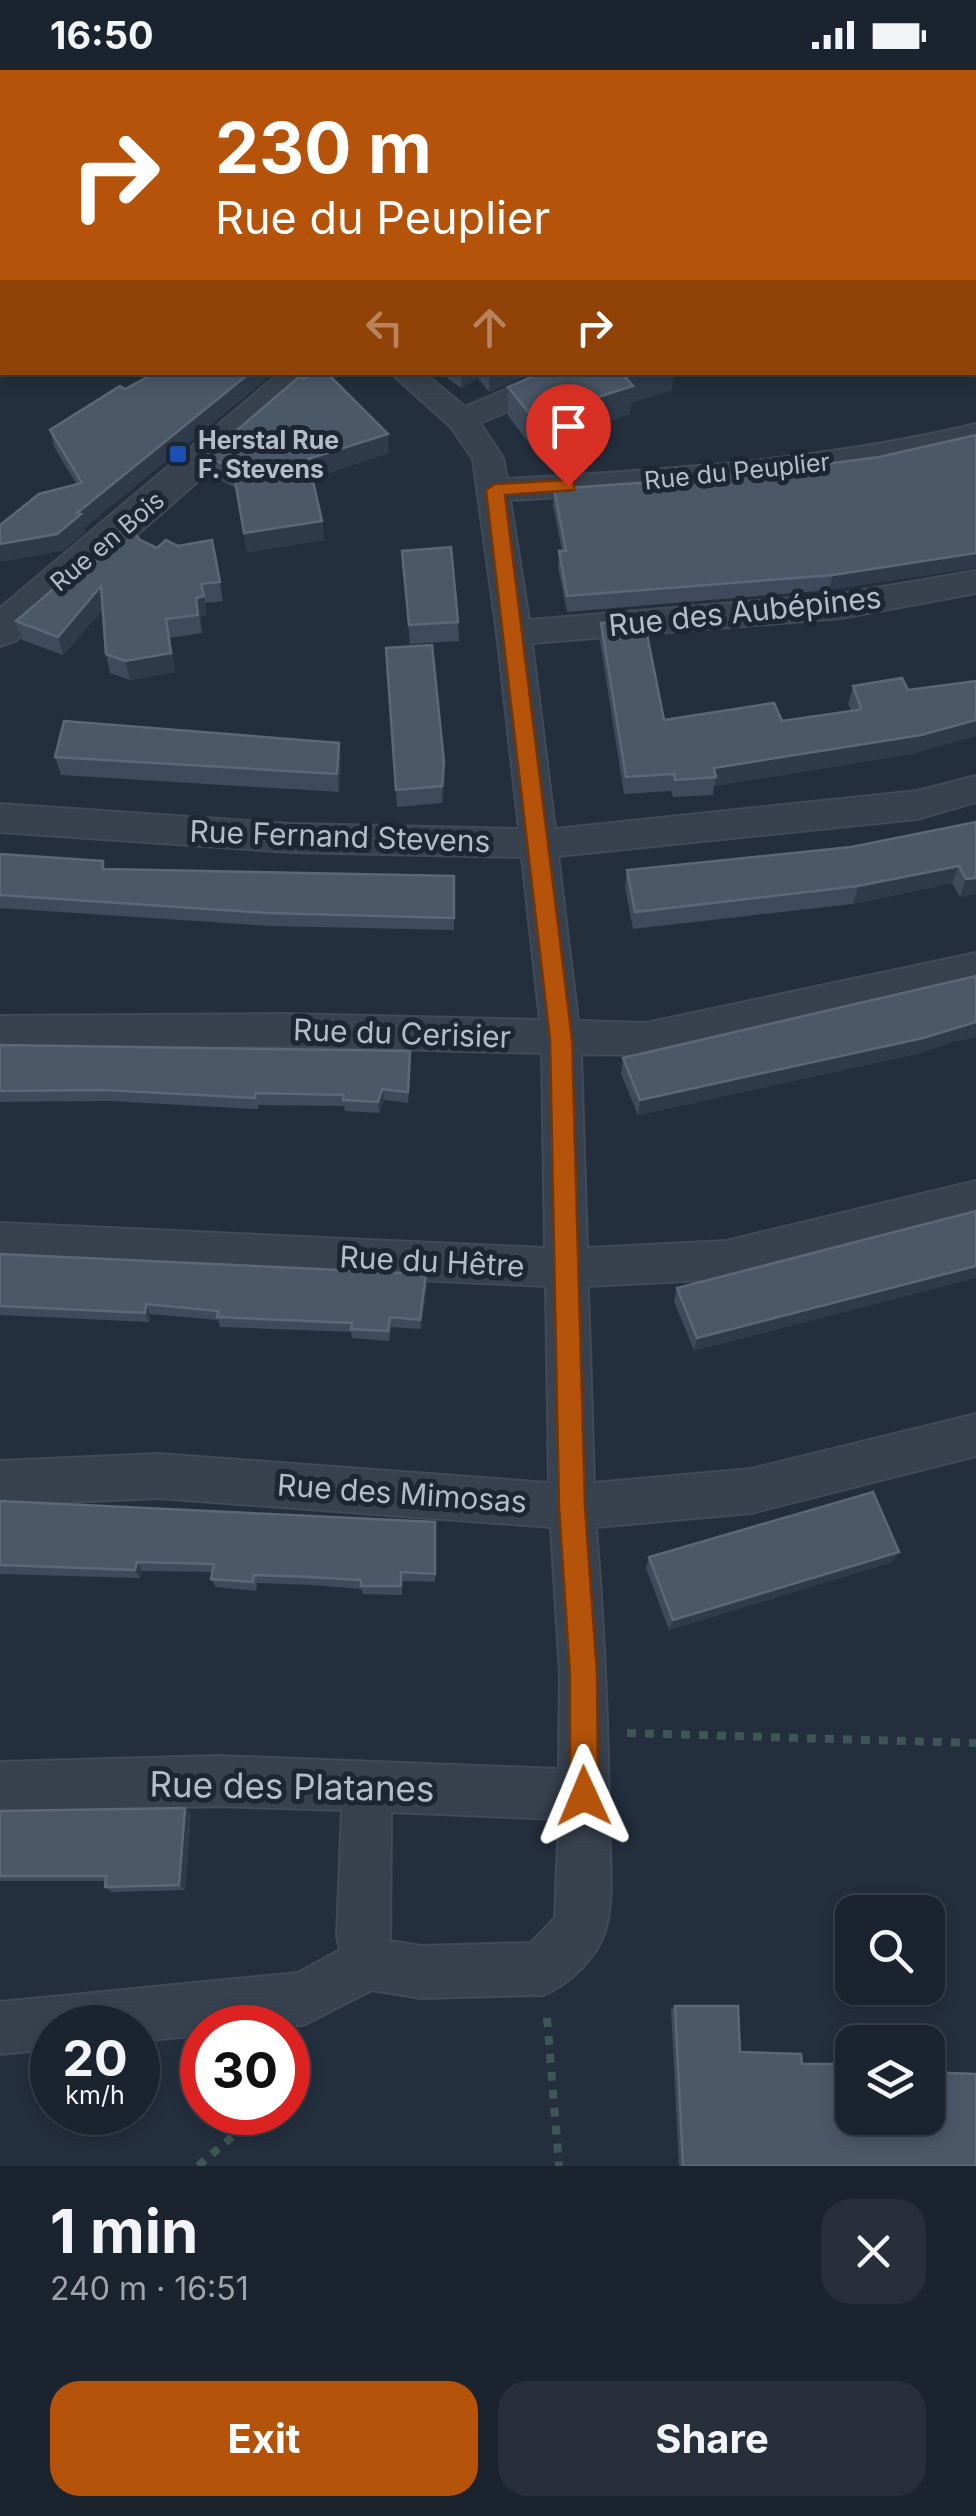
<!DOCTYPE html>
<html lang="en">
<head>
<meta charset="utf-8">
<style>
	:root { --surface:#1b232e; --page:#282f3a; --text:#f1f3f6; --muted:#a0a4aa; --line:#39404a; --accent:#b45309 }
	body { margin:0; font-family:Inter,sans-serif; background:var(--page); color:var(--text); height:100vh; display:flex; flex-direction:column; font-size:38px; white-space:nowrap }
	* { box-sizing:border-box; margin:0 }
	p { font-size:32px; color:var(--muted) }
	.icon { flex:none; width:55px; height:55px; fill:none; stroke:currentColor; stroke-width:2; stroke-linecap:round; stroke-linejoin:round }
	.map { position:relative; height:2096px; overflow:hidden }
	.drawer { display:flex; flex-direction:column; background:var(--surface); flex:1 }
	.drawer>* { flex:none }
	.banner { position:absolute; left:0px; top:0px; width:978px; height:305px; box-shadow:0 5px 15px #0003,0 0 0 2px var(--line); background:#b45309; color:#fff; overflow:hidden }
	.tools { position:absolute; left:835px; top:1825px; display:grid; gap:20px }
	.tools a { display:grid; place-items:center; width:110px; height:110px; border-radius:20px; background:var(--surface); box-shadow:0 5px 15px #0003,0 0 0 2px var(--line); font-size:50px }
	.speed { position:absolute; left:30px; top:1935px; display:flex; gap:20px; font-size:50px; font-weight:700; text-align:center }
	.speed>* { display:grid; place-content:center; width:130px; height:130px; border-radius:50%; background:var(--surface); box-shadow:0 5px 15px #0003,0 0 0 2px var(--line); line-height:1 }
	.speed small { font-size:25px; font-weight:400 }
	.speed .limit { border:15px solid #d22; background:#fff; color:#111 }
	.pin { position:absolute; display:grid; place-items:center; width:85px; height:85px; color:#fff; margin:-102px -42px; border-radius:50% 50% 50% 0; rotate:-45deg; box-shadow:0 0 10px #0007 }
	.pin .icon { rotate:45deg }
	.me { position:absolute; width:110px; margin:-55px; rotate:359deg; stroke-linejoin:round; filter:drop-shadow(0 0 8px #0008) }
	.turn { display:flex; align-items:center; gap:35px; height:210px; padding:0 50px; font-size:45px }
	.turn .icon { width:130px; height:130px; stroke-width:2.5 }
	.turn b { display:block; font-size:70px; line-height:85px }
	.lanes { display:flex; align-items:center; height:95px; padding:0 50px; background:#0003; justify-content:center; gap:50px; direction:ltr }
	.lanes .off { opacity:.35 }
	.round { display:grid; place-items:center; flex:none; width:105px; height:105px; border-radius:30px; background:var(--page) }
	.summary { display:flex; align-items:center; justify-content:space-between; height:170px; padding:0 50px }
	h1 { font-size:60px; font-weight:700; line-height:75px }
	.button { display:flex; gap:20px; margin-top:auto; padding:20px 50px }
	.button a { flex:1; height:115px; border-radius:30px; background:var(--accent); color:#fff; font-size:40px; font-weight:700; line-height:115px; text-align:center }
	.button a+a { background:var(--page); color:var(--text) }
	.status { display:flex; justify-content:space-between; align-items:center; height:70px; padding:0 50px; background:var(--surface); direction:ltr }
	.status svg { height:28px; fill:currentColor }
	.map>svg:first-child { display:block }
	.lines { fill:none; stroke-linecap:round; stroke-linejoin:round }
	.service-casing { stroke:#414a57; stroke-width:4 }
	.minor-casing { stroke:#414a57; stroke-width:4 }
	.tertiary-casing { stroke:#414a57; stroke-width:4 }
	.path { stroke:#3f5557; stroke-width:8; stroke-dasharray:9 9; stroke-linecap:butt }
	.service { fill:#38414e; fill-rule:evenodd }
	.minor { fill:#38414e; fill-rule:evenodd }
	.tertiary { fill:#38414e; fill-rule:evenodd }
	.wall { fill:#3f4b5c }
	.shaded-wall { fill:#2f3b4b }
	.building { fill:#4b5868; stroke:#5c6777; stroke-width:2.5 }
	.route { fill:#b45309; stroke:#753606; stroke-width:2.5 }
	.transit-dot { fill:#1a4fb4; stroke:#1d2633; stroke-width:4 }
	.labels { text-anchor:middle; stroke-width:10; stroke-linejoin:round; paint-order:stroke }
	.far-poi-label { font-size:25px; font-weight:bold; fill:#b4bcc9; stroke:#1d2633; text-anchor:start }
	.far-street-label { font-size:25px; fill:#b4bcc9; stroke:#1d2633 }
	.street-label { font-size:30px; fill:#b4bcc9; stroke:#1d2633 }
	.near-street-label { font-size:35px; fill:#b4bcc9; stroke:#1d2633 }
</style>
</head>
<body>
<div class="status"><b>16:50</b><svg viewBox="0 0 49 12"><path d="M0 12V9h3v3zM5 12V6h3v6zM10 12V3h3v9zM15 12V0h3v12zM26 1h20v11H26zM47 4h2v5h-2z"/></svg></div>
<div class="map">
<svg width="976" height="2096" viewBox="0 0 976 2096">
	<rect width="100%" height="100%" fill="#242f3e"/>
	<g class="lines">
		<defs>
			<path id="service" d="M2,86V95L0,96V87Z"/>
			<g id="minor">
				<path d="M0,99L2,100V116H0Z"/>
				<path d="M390,302H423L465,337L546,302H589L585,309L480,353L503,388L507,409C664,400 822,391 976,354V374C823,411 666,421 510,430L529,550L841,524L976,501V523L841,548L532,573L555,759L917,721L976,706V732L917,749L558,786L578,951L646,953L976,883V913L646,985L581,984L587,1178L726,1171L976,1111V1147L726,1209L588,1216L594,1413L751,1399L976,1344V1386L751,1443L596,1457C604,1554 608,1650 609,1747C609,1783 615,1827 605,1861C597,1888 568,1915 543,1925L421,1928L372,1920L303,1955L202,1958V1965L138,1971V1958H52V1979L0,1984V1932L298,1903L340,1880L337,1866L342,1740L219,1736L0,1742V1692L219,1686L559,1699L560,1604L551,1457L159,1428L0,1435V1391L159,1384L549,1413L546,1216L0,1191V1153L545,1178L542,983L283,976L0,978V946L283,944L540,950L522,787L291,782L0,762V734L291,754L519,759L497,563L473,389L451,357ZM391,1742L559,1749L555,1848L531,1873L421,1876L390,1871Z"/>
			</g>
			<g id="tertiary">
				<rect x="975" y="39" width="1" height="20"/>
				<path d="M281,302H323L15,571L0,576V538Z"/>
			</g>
		</defs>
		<!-- service casing -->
		<use href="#service" class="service-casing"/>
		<!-- minor casing -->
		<use href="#minor" class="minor-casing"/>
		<!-- tertiary casing -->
		<use href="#tertiary" class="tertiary-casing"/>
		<!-- path -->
		<g class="path">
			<path d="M627,1663L976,1673"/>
			<path d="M547,1948L559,2096"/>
			<path d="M288,2005L307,1979"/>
			<path d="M198,2096L261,2042"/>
		</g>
		<!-- service -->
		<use href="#service" class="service"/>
		<!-- minor -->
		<use href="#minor" class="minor"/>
		<!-- tertiary -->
		<use href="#tertiary" class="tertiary"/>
	</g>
	<!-- wall -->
	<g class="wall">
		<path d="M549,0H594L590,2H554Z"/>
		<rect x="742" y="0" width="139" height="2"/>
		<path d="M439,302H535L489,322L478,308L461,318Z"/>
		<path d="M270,306L84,458L85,462L62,481L77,415L54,377L50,360L125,319Z"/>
		<path d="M508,317L672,320L631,333L630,344L532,377L508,346Z"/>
		<path d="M389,383L312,408L322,451L324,470L247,482L236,418L210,405L207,386Z"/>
		<path d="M879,387L829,520L567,542L558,497L559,481H562L553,435L554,419L736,406Z"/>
		<path d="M140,470L157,478L212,470L223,531L205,533L207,545L200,546L202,563L170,568L175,602L130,610L110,603L106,584L103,539L63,585L22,570L16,551Z"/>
		<path d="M402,481L458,552L459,571L410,574Z"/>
		<path d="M601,553L664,650L782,651L851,641L848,634L853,616L916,683L714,716L713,725L673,727L671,721L624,724L600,571Z"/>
		<path d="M387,596L445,710L442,733L397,737Z"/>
		<path d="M339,673L341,691L339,722L61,705L55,687Z"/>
		<path d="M976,752V824L960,827L952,813L853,834L633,859L625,817L627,800L851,777Z"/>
		<path d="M0,784L105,799L454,806V860L270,856L0,838Z"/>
		<path d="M976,906V967L955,971L916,984L638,1045L621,1004L623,988Z"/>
		<path d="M0,975L411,992L408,1033L384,1030L379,1043L345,1041L344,1036L258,1035V1039L108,1031L0,1032Z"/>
		<path d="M976,1141L694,1281L674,1231L677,1218Z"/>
		<path d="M0,1184L426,1204L427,1214L421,1259L391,1257L389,1271L352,1268L351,1262L220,1257L218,1250L150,1244L149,1252L0,1245Z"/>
		<path d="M0,1431L436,1461L435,1512L402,1511V1525L363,1524L361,1519L312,1515L257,1513L256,1521L216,1517L211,1509L213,1502L142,1501L140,1508L0,1504Z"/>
		<path d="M899,1482L892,1492L669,1560L646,1498L649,1487Z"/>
		<path d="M185,1738L191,1744L185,1820L112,1822L105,1817V1811H0V1741Z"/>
		<path d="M675,1936L740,1982L802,1994L852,2048L976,2096H679L671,1939Z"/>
	</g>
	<!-- shaded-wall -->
	<g class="shaded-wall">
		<path d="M37,0H72L73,2H28Z"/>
		<path d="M575,0H594L590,2H574Z"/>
		<path d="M859,0H881V2H854Z"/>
		<path d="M0,10H2V45L0,46Z"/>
		<path d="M251,302H270V306L84,458L85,462L62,481L0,492V474L77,443Z"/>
		<path d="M461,302H478V308L461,318Z"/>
		<path d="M489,302H535L489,322Z"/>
		<path d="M640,302H674L672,320L631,333L630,344L532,377L533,348L625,307Z"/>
		<path d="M388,364L389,383L310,408L308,389Z"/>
		<path d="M322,451L324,470L247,482L244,463Z"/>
		<path d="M976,483V498L829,520L833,505Z"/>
		<path d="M101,516L106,535L63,585L58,567Z"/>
		<path d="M204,526L207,545L200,546L202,563L196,528Z"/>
		<path d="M166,549L175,602L130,610L125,591Z"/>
		<path d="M976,650V666L916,683L714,716L716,707L714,698Z"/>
		<path d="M339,673L341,691L339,722L337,704Z"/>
		<path d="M444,692L445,710L442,733V716Z"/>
		<path d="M959,796L952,813L853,834L858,816Z"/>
		<path d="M976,808V824L960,827L966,809Z"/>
		<path d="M976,952V967L955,971L916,984L638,1045L640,1030Z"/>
		<path d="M410,981L411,992L408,1033V1022Z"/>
		<path d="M382,1019L384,1030L379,1043L378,1032Z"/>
		<path d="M976,1196V1208L694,1281L697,1268Z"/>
		<path d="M426,1204L427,1214L421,1259L420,1250Z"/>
		<path d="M146,1234L150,1244L149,1252L145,1243Z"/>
		<path d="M899,1482L892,1492L669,1560L673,1550Z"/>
		<path d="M137,1492L142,1501L140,1508L135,1500Z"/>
		<path d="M185,1738L191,1744L185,1820L179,1815Z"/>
	</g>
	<!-- building -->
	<g class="building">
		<path d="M0,0H37L28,2H2V10H0Z"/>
		<path d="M756,0H859L854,1L855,2H758Z"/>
		<path d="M157,302H251L77,443L81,444L57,464L0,474V455L39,424L82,413L50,360L120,316L125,319Z"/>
		<path d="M313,302H326L388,364L308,389L322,451L244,463L233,399L207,386L300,306L304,309Z"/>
		<path d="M543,302H640L625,307L633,316L533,348L508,317Z"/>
		<path d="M976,365V483L833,505L567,526L559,481H566L554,419L736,406L879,387Z"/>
		<path d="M128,455L140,470L157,478L166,470L178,476L212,470L220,512L201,514L204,526L196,528L198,545L166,549L171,583L125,591L106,584L101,516L58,567L16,551Z"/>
		<path d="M451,477L458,552L409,555L402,481Z"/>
		<path d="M644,549L664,650L774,633L782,651L858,640L861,638L853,616L902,608L908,620L976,611V650L921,665L714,698L716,707L675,710L674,704L626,707L601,553Z"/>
		<path d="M432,575L444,692L442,716L396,720L386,578Z"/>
		<path d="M64,651L339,673L337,704L55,687Z"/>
		<path d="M976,752V808L966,809L959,796L858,816L635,842L627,800L851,777Z"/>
		<path d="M0,784L103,791V799L454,806V848L267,843L0,825Z"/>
		<path d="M976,906V952L923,968L640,1030L623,988Z"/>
		<path d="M0,975L410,981L408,1022L382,1019L378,1032L343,1030L344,1025L256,1023L255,1028L104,1020L0,1021Z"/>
		<path d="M976,1141V1196L697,1268L677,1218Z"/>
		<path d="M0,1184L426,1204L420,1250L390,1247L388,1261L351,1259L352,1253L217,1247L218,1241L146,1234L145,1243L0,1236Z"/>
		<path d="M873,1422L899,1482L673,1550L649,1487Z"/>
		<path d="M0,1431L435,1452V1504L401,1502V1516H361V1510L309,1507L254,1505L253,1512L211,1509L214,1494L137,1492L135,1500L0,1495Z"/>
		<path d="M185,1738L179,1815L105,1817L106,1806H0V1741Z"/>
		<path d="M675,1936H738L740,1982L801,1984L802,1994H852V2048H928V2002L976,2004V2096H683Z"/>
	</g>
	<!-- route -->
	<path class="route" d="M568,410L574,412V420L505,425L572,969L585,1437L597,1604L598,1726L594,1735L584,1740L574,1735L570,1726V1604L559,1437L550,969L486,420L495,414Z"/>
	<!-- markers -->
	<rect class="transit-dot" x="168" y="374" width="20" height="20" rx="5"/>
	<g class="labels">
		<!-- far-poi labels -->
		<g class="far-poi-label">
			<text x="198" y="379">Herstal Rue<tspan x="198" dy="29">F. Stevens</tspan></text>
		</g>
		<!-- far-street labels -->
		<g class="far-street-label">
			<text transform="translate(737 401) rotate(-6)" y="9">Rue du Peuplier</text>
			<text transform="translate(107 471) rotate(-40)" y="9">Rue en Bois</text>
		</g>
		<!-- street labels -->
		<g class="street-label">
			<text transform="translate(745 542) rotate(-6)" y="10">Rue des Aubépines</text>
			<text transform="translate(340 767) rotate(2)" y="10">Rue Fernand Stevens</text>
			<text transform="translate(402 964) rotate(2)" y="10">Rue du Cerisier</text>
			<text transform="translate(432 1192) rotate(3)" y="10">Rue du Hêtre</text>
			<text transform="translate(402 1424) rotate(4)" y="10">Rue des Mimosas</text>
		</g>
		<!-- near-street labels -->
		<g class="near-street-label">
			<text transform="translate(292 1717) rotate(1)" y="12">Rue des Platanes</text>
		</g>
	</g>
</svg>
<div class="tools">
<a><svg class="icon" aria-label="search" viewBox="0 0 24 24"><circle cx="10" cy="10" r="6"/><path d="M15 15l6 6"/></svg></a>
<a><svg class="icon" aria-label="layers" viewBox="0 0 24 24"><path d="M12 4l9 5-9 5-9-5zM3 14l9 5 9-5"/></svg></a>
</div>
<div class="speed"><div>20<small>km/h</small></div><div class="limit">30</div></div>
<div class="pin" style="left:568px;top:416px;background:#d93025"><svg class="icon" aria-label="arrive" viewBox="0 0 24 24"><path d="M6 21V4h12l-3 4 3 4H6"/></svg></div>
<svg class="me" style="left:584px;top:1726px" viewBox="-20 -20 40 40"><path d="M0-17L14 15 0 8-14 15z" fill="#b45309" stroke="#fff" stroke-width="4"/></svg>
<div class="banner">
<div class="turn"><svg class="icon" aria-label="right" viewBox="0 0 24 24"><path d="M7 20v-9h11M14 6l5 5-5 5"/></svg><div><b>230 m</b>Rue du Peuplier</div></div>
<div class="lanes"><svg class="icon off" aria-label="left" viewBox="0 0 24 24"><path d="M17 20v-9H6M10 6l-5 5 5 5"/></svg><svg class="icon off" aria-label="ahead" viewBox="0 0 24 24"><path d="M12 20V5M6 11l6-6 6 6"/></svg><svg class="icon" aria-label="right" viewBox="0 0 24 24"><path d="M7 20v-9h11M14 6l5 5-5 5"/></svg></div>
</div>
</div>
<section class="drawer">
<div class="summary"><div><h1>1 min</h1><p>240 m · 16:51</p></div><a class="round"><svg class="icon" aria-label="close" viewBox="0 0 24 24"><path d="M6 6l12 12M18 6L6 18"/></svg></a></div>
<div class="button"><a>Exit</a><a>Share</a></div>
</section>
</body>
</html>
